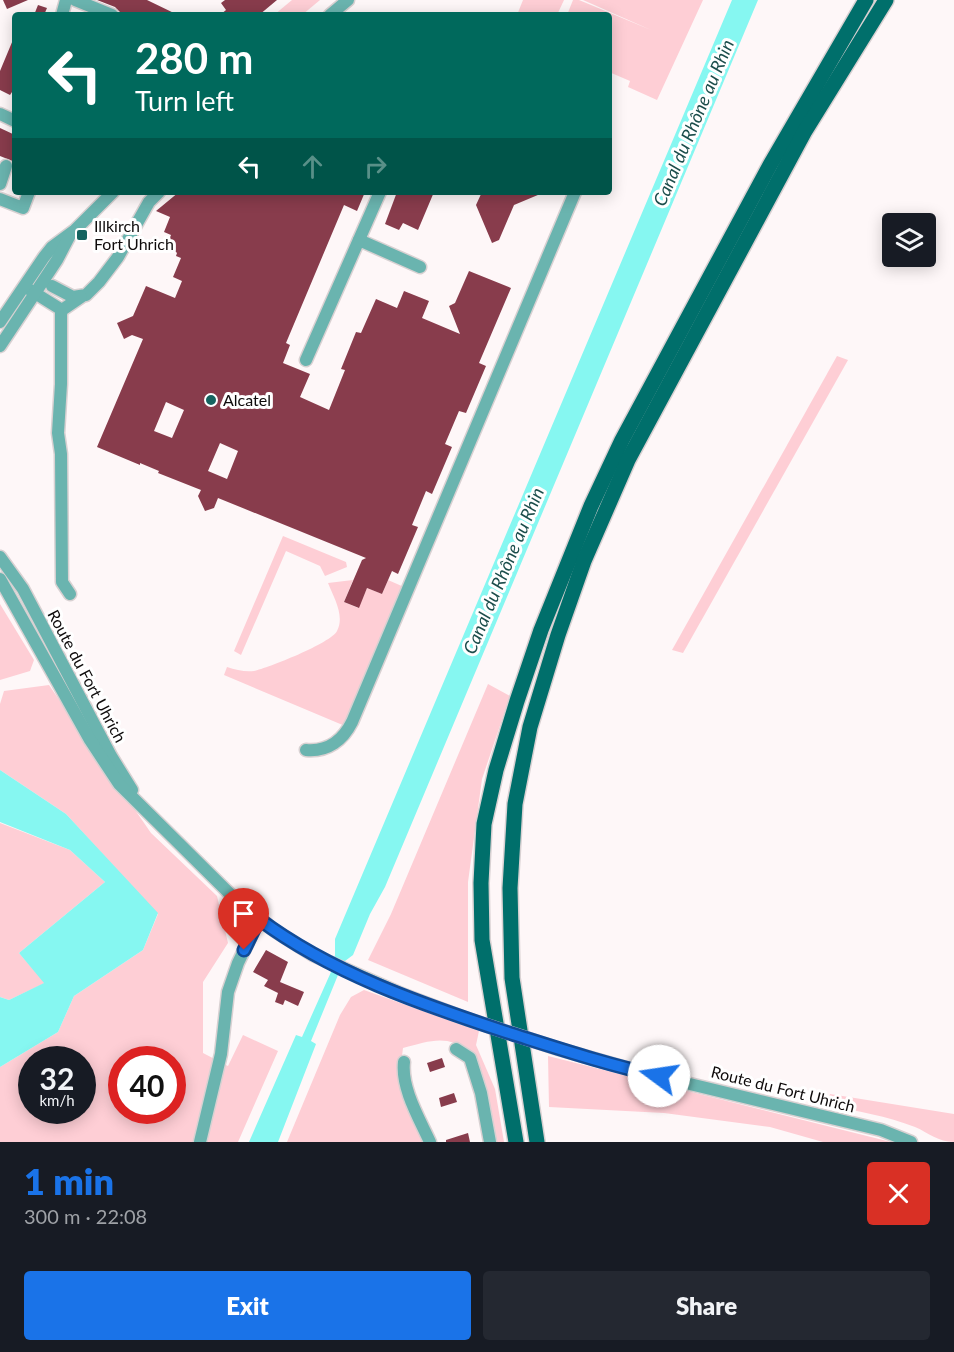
<!DOCTYPE html>
<html lang="en">
<head>
<meta charset="utf-8">
<style>
	:root { --surface:#171b24; --page:#242831; --text:#f1f3f6; --muted:#9ea1a6; --accent:#1a73e8 }
	body { margin:0; font-family:Lato,sans-serif; background:var(--page); color:var(--text); height:100vh; display:flex; flex-direction:column; font-size:22px; white-space:nowrap }
	* { box-sizing:border-box; margin:0 }
	p { font-size:20px; color:var(--muted) }
	.icon { flex:none; width:33px; height:33px; fill:none; stroke:currentColor; stroke-width:2; stroke-linecap:round; stroke-linejoin:round }
	.map { position:relative; height:1142px; overflow:hidden }
	.sheet { display:flex; flex-direction:column; background:var(--surface); flex:1 }
	.sheet>* { flex:none }
	.hud { position:absolute; left:12px; top:12px; width:600px; height:183px; border-radius:6px; box-shadow:0 3px 15px #0003; background:#00695c; color:#fff; overflow:hidden }
	.tools { position:absolute; left:882px; top:213px; display:grid; gap:12px }
	.tools a { display:grid; place-items:center; width:54px; height:54px; border-radius:6px; background:var(--surface); box-shadow:0 3px 15px #0003; font-size:30px }
	.speed { position:absolute; left:18px; top:1046px; display:flex; gap:12px; font-size:30px; font-weight:700; text-align:center }
	.speed>* { display:grid; place-content:center; width:78px; height:78px; border-radius:50%; background:var(--surface); box-shadow:0 3px 15px #0003; line-height:1 }
	.speed small { font-size:15px; font-weight:400 }
	.speed .limit { border:9px solid #d22; background:#fff; color:#111 }
	.pin { position:absolute; display:grid; place-items:center; width:51px; height:51px; color:#fff; margin:-62px -26px; border-radius:50% 50% 50% 0; rotate:-45deg; box-shadow:0 0 6px #0007 }
	.pin .icon { rotate:45deg }
	.me { position:absolute; width:66px; margin:-33px; rotate:284deg; stroke-linejoin:round; filter:drop-shadow(0 0 4px #0008) }
	.turn { display:flex; align-items:center; gap:21px; height:126px; padding:0 24px; font-size:27px }
	.turn .icon { width:78px; height:78px; stroke-width:2.5 }
	.turn b { display:block; font-size:42px; line-height:51px }
	.lanes { display:flex; align-items:center; height:57px; padding:0 24px; background:#0003; justify-content:center; gap:30px; direction:ltr }
	.lanes .off { opacity:.35 }
	.round { display:grid; place-items:center; flex:none; width:63px; height:63px; border-radius:6px; background:var(--page) }
	.headline { display:flex; align-items:center; justify-content:space-between; height:102px; padding:0 24px }
	h1 { font-size:36px; font-weight:800; line-height:45px; color:var(--accent) }
	.button { display:flex; gap:12px; margin-top:auto; padding:12px 24px }
	.button a { flex:1; height:69px; border-radius:6px; background:var(--accent); color:#fff; font-size:24px; font-weight:800; line-height:69px; text-align:center }
	.button a+a { background:var(--page); color:var(--text) }
	.map>svg:first-child { display:block }
	.green { fill:#feced5; fill-rule:evenodd }
	.water { fill:#86f7f1 }
	.building { fill:#883c4c; fill-rule:evenodd }
	.lines { fill:none; stroke-linecap:round; stroke-linejoin:round }
	.minor-casing { stroke:#d8d1d2; stroke-width:15 }
	.major-casing { stroke:#d8d1d2; stroke-width:18 }
	.minor { stroke:#6ab4af; stroke-width:12 }
	.major { stroke:#006f6b; stroke-width:15 }
	.minor-bridge-casing { stroke:#d8d1d2; stroke-width:15; stroke-linecap:butt }
	.minor-bridge { stroke:#6ab4af; stroke-width:12 }
	.route-casing { stroke:#114b97; stroke-width:15 }
	.route { stroke:#1a73e8; stroke-width:10 }
	.poi-dot { fill:#156460; stroke:#fff; stroke-width:2 }
	.labels { text-anchor:middle; stroke-width:6; stroke-linejoin:round; paint-order:stroke }
	.poi-label { font-size:16px; fill:#0e0b0b; stroke:#fff; text-anchor:start }
	.street-label { font-size:16px; fill:#0e0b0b; stroke:#fff }
	.water-label { font-size:18px; font-style:italic; fill:#1c4e4c; stroke:#fff }
</style>
</head>
<body>
<div class="map">
<svg width="954" height="1142" viewBox="0 0 954 1142">
	<rect width="100%" height="100%" fill="#fef7f8"/>
	<!-- green -->
	<g class="green">
		<path d="M292,0H320L302,15H274Z"/>
		<path d="M523,0H564L557,15H517Z"/>
		<path d="M573,0H579L651,30L583,0H703L657,100L628,87L630,81L609,72V15H567Z"/>
		<path d="M837,356L848,360L683,653L672,650Z"/>
		<path d="M283,536L346,562L347,567L325,576L320,566L286,551L241,655L234,651Z"/>
		<path d="M353,580L344,602L358,608L367,588L382,594L388,580L404,587L345,726L224,675L227,667C236,670 245,672 254,671C268,668 331,643 337,631C345,616 334,598 328,583Z"/>
		<path d="M0,604L34,660L30,671L0,680Z"/>
		<path d="M488,684L510,696L482,779L468,882V1002L368,960L391,914Z"/>
		<path d="M49,685L151,833L217,896L228,943L203,982V1053L228,1066L243,1035L278,1051L238,1142H0V1067L58,1032L74,996L143,950L158,914L66,814L0,770V704L4,691ZM32,1059H82V1110H32ZM122,1059H172V1110H122Z"/>
		<path d="M0,823L70,850L105,882L19,953L45,983L9,1000L0,997Z"/>
		<path d="M364,990L479,1031L476,1045L495,1089L504,1142H494L471,1052C446,1034 431,1041 403,1048L400,1072L425,1142H287L340,1015L351,997Z"/>
		<path d="M548,1056L891,1142H823L770,1127L664,1113L549,1107Z"/>
		<path d="M830,1094L954,1114V1142C938,1142 929,1133 915,1127C887,1116 857,1111 827,1105Z"/>
	</g>
	<!-- water -->
	<g class="water">
		<path d="M732,0H758L385,887L370,914L353,955L345,961L338,975L311,1041L316,1044L278,1142H249L296,1035L302,1037L331,972L335,955V939Z"/>
		<path d="M0,770L66,814L158,913L143,950L74,996L58,1032L0,1067V997L9,1000L44,983L19,953L105,882L70,850L0,822Z"/>
	</g>
	<!-- building -->
	<g class="building">
		<path d="M3,0H28L7,9Z"/>
		<path d="M97,0H147L178,15L122,14L115,7Z"/>
		<path d="M225,0H277L259,15H220L226,10L221,3Z"/>
		<path d="M38,5L47,8L44,15H34Z"/>
		<path d="M15,35V93L12,92L10,95L0,90V71Z"/>
		<path d="M0,128L15,135V162L0,156Z"/>
		<path d="M179,192H365L357,211L344,205L286,343L290,345L283,363L310,374L300,397L329,410L345,370L341,369L356,332L361,333L376,299L397,308L404,291L429,301L422,318L460,334L449,306L455,303L469,271L511,288L479,363L486,366L466,413L459,411L445,444L452,447L432,494L426,491L412,525L418,527L398,574L392,571L382,594L367,588L359,608L344,602L362,560L366,558L218,498L214,508L205,511L198,496L201,490L158,473L159,471L140,463V465L97,447L143,339L132,335L124,339L117,323L133,316L146,286L175,298L182,281L173,277L181,258L176,256L177,253L173,249L172,241L169,240L171,235L164,232L170,217L156,211ZM166,402L184,410L172,438L154,431ZM220,443L238,451L227,479L208,471Z"/>
		<path d="M397,192H434L418,230L403,223L399,230L385,224Z"/>
		<path d="M482,192H545L514,205L499,240L492,243L476,205Z"/>
		<path d="M266,950L288,962L280,982L304,992L298,1006L285,1000L283,1005L275,1002L278,993L264,986L268,980L253,972Z"/>
		<path d="M442,1058L445,1067L430,1072L427,1063Z"/>
		<path d="M454,1093L457,1102L441,1107L439,1098Z"/>
		<path d="M468,1133L470,1142H446V1140Z"/>
	</g>
	<g class="lines">
		<defs>
			<g id="minor">
				<path d="M75,0L112,15"/>
				<path d="M62,15L66,0"/>
				<path d="M330,15L348,0"/>
				<path d="M0,114L15,121"/>
				<path d="M0,184L6,166"/>
				<path d="M0,199L23,208L29,192"/>
				<path d="M359,240L420,267"/>
				<path d="M52,286L73,297L86,295L99,282L118,257L149,202L159,192"/>
				<path d="M30,290L62,310"/>
				<path d="M0,322L44,257L52,247L75,230L113,192"/>
				<path d="M0,346L57,260L70,235"/>
				<path d="M306,360L380,192"/>
				<path d="M0,557L23,589L111,756L132,790"/>
				<path d="M0,579L90,740L119,784L232,896L275,931L313,955L404,995L467,1019"/>
				<path d="M70,594L62,582L61,454L58,433L61,384V314L62,310L81,297"/>
				<path d="M306,750C328,752 343,740 352,722L575,192"/>
				<path d="M251,898L238,914V917L252,932"/>
				<path d="M456,1049L470,1058L481,1093L490,1142"/>
				<path d="M559,1049L640,1072L881,1130L911,1142"/>
				<path d="M404,1062C401,1088 419,1118 430,1142"/>
				<path d="M200,1142L221,1054L228,992L238,963L259,919"/>
			</g>
			<g id="major">
				<path d="M516,1142L482,940L481,883L484,824L496,770L517,701L541,630L591,506L622,440L770,165L866,0"/>
				<path d="M537,1142L512,978L510,888L515,804L530,727L558,635L584,561L628,460L805,131L886,0"/>
			</g>
		</defs>
		<!-- minor casing -->
		<use href="#minor" class="minor-casing"/>
		<!-- major casing -->
		<use href="#major" class="major-casing"/>
		<!-- minor -->
		<use href="#minor" class="minor"/>
		<!-- major -->
		<use href="#major" class="major"/>
		<defs>
			<path id="minor-bridge" d="M467,1019L559,1049"/>
		</defs>
		<!-- minor-bridge casing -->
		<use href="#minor-bridge" class="minor-bridge-casing"/>
		<!-- minor-bridge -->
		<use href="#minor-bridge" class="minor-bridge"/>
	</g>
	<g class="lines">
		<defs>
			<path id="route" d="M244,950L259,919C331,973 421,1004 506,1032C557,1048 608,1065 659,1076"/>
		</defs>
		<!-- route casing -->
		<use href="#route" class="route-casing"/>
		<!-- route -->
		<use href="#route" class="route"/>
	</g>
	<!-- markers -->
	<g class="poi-dot">
		<rect x="76" y="229" width="12" height="12" rx="3"/>
		<circle cx="211" cy="400" r="6"/>
	</g>
	<g class="labels">
		<!-- poi labels -->
		<g class="poi-label">
			<text x="94" y="232">Illkirch<tspan x="94" dy="18">Fort Uhrich</tspan></text>
			<text x="223" y="406">Alcatel</text>
		</g>
		<!-- street labels -->
		<g class="street-label">
			<text transform="translate(87 676) rotate(62)" y="6">Route du Fort Uhrich</text>
			<text transform="translate(783 1089) rotate(14)" y="6">Route du Fort Uhrich</text>
		</g>
		<!-- water labels -->
		<g class="water-label">
			<text transform="translate(694 123) rotate(-67)" y="6">Canal du Rhône au Rhin</text>
			<text transform="translate(504 571) rotate(-67)" y="6">Canal du Rhône au Rhin</text>
		</g>
	</g>
</svg>
<div class="tools">
<a><svg class="icon" aria-label="layers" viewBox="0 0 24 24"><path d="M12 4l9 5-9 5-9-5zM3 14l9 5 9-5"/></svg></a>
</div>
<div class="speed"><div>32<small>km/h</small></div><div class="limit">40</div></div>
<div class="pin" style="left:244px;top:950px;background:#d93025"><svg class="icon" aria-label="arrive" viewBox="0 0 24 24"><path d="M6 21V4h12l-3 4 3 4H6"/></svg></div>
<svg class="me" style="left:659px;top:1076px" viewBox="-20 -20 40 40"><circle r="19" fill="#fff"/><path d="M0-13L10 11 0 6-10 11z" fill="#1a73e8"/></svg>
<div class="hud">
<div class="turn"><svg class="icon" aria-label="left" viewBox="0 0 24 24"><path d="M17 20v-9H6M10 6l-5 5 5 5"/></svg><div><b>280 m</b>Turn left</div></div>
<div class="lanes"><svg class="icon" aria-label="left" viewBox="0 0 24 24"><path d="M17 20v-9H6M10 6l-5 5 5 5"/></svg><svg class="icon off" aria-label="ahead" viewBox="0 0 24 24"><path d="M12 20V5M6 11l6-6 6 6"/></svg><svg class="icon off" aria-label="right" viewBox="0 0 24 24"><path d="M7 20v-9h11M14 6l5 5-5 5"/></svg></div>
</div>
</div>
<section class="sheet">
<div class="headline"><div><h1>1 min</h1><p>300 m · 22:08</p></div><a class="round" style="background:#d93025;color:#fff"><svg class="icon" aria-label="close" viewBox="0 0 24 24"><path d="M6 6l12 12M18 6L6 18"/></svg></a></div>
<div class="button"><a>Exit</a><a>Share</a></div>
</section>
</body>
</html>
